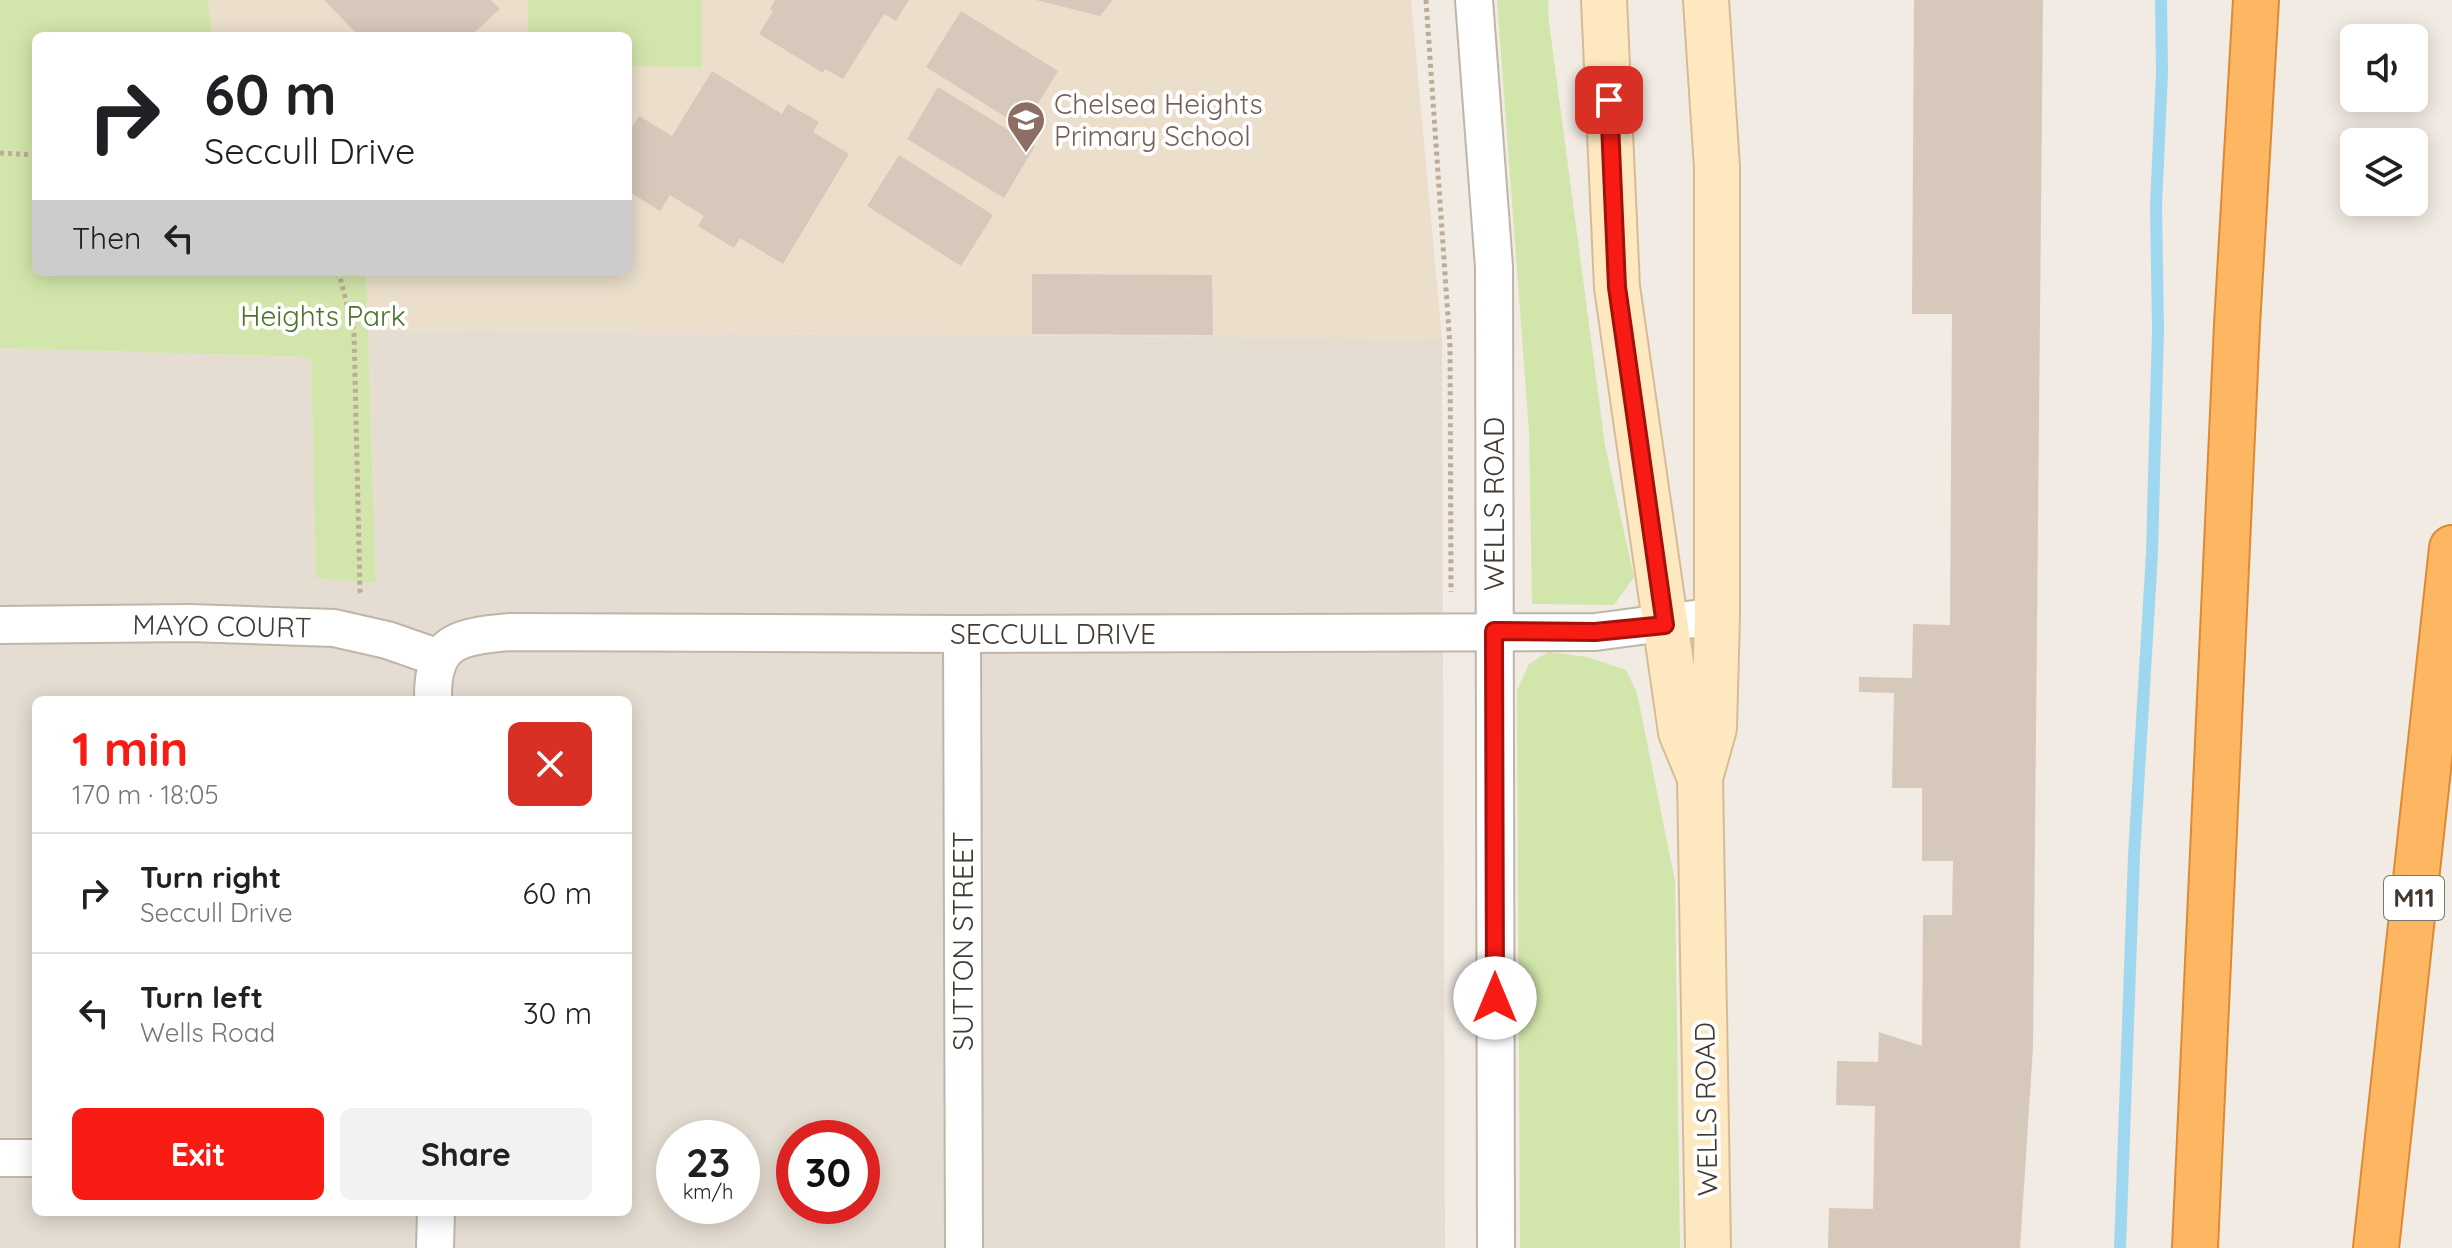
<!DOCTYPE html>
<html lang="en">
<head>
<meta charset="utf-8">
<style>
	:root { --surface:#fff; --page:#f2f2f2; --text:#202124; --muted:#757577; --line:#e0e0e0; --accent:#f81b13 }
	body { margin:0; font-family:Quicksand,sans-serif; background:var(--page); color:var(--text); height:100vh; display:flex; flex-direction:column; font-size:30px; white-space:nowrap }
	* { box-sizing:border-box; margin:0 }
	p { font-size:26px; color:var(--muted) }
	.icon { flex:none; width:44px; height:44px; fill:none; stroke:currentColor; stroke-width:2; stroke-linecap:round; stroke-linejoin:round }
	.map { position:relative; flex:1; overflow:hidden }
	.sheet { position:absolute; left:32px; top:696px; width:600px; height:520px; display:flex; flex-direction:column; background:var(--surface); border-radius:12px; box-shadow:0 4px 20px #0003 }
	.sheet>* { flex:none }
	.top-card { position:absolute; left:32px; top:32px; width:600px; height:244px; border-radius:12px; box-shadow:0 4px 20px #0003; background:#fff; color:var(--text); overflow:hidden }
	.tools { position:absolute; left:2340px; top:24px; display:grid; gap:16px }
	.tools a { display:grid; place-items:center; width:88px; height:88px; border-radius:12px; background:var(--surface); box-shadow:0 4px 20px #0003; font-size:40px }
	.speed { position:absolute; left:656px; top:1120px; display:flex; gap:16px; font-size:40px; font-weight:700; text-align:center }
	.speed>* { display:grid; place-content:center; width:104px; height:104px; border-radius:50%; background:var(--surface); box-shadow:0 4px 20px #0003; line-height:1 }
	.speed small { font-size:20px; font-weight:400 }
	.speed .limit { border:12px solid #d22; background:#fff; color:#111 }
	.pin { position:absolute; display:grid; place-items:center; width:68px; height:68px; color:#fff; margin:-34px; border-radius:16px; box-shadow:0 4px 12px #0006 }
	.me { position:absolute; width:88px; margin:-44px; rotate:0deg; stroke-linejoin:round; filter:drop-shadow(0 0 6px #0008) }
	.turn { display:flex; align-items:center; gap:28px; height:168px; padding:0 40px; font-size:36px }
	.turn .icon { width:104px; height:104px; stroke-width:2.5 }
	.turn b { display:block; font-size:56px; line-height:68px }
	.then { display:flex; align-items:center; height:76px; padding:0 40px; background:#0003; gap:16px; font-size:30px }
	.round { display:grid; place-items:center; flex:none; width:84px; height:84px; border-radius:12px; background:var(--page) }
	.head { display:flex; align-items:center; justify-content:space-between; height:136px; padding:0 40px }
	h1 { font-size:48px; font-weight:700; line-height:60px; color:var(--accent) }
	.cta { display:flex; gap:16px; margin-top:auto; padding:16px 40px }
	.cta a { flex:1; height:92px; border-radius:12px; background:var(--accent); color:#fff; font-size:32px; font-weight:700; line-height:92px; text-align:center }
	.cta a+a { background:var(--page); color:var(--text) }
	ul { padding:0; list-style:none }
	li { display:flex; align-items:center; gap:24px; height:120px; padding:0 40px; border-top:2px solid var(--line) }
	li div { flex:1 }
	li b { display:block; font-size:30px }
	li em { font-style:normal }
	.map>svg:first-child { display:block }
	.residential { fill:#e5ddd1; fill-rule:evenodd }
	.education { fill:#ebdfcc }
	.green { fill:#d2e6ab }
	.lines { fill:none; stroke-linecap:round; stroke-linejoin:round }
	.stream { stroke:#9ed7ef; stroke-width:12 }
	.building { fill:#d6c8bb }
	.street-casing { stroke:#bfb5a9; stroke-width:40 }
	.secondary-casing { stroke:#d5bc94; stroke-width:48 }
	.highway-casing { stroke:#dc8a33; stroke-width:48 }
	.path { stroke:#beac97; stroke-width:5; stroke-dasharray:4 4; stroke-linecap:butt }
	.street { stroke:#fff; stroke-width:36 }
	.secondary { stroke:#fee8c0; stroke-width:44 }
	.highway { stroke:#fdb762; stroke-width:44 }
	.route-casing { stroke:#a1120c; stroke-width:20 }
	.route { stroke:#f81b13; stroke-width:14 }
	.labels { text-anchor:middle; stroke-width:8; stroke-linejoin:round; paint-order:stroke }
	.shield { fill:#fff; stroke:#7b7670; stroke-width:2 }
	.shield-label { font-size:26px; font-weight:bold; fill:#433b33 }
	.education-label { font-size:28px; fill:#785e54; stroke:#fff; text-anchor:start }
	.park-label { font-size:28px; fill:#4d7328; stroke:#fff }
	.street-label { font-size:28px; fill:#433b33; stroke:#fff }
</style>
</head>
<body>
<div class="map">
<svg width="2452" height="1248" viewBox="0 0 2452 1248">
	<rect width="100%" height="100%" fill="#f1ebe3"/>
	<!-- residential -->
	<path class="residential" d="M368,330L1442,339L1445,1248H0V348L311,357L316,577L376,583ZM36,700H628V1212H36ZM674,1138H742V1206H674ZM794,1138H862V1206H794Z"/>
	<!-- education -->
	<path class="education" d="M208,0H1411L1442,339L368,330L366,272H628V36H212Z"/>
	<!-- green -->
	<g class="green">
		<path d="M0,0H208L212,36H36V272H366L376,583L316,578L311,357L0,348Z"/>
		<path d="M528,0H702V67L628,66V36H528Z"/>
		<path d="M1497,0H1548L1549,22L1605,445L1634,577L1614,605L1532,604L1529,432Z"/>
		<path d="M1548,652L1587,657L1626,670L1637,693L1675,881L1680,1248H1520L1517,691L1529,664Z"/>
	</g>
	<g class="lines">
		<!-- stream -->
		<path class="stream" d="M2120,1248L2134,856L2152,553L2158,329L2156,206L2162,73L2161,0"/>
	</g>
	<!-- building -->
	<g class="building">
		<path d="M324,0H491L500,9L475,32L479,36H359Z"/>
		<path d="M775,0H909L896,21L884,14L843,79L825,69L823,73L759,34L773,11L770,9Z"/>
		<path d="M1036,0H1113L1100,16Z"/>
		<path d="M1914,0H2043L2033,1047L2020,1248H1828L1829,1208L1873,1209L1875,1106L1836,1105L1837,1061L1878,1062L1879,1032L1922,1046L1923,915H1952L1953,861H1922V788H1892L1894,693L1859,692V677L1912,678L1913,624L1950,625L1952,314H1912Z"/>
		<path d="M961,11L1058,71L1023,128L926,67Z"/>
		<path d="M712,71L782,114L788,104L819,122L813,132L849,154L783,264L740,238L734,248L698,226L704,216L670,195L660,211L628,191V133L639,116L672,136Z"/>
		<path d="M938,87L1035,146L1004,198L907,139Z"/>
		<path d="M899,155L993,215L961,266L867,206Z"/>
		<path d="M1032,274L1212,275L1213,335L1032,334Z"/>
	</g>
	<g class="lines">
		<defs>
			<g id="street">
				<path d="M1474,0L1494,267L1496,1248"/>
				<path d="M0,625L190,623L334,628L387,640L439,658"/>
				<path d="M962,634L964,1248"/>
				<path d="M433,700C432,640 457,637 510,632L962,634L1595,632L1717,616"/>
				<path d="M0,1158H36"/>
				<path d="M435,1248L436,1212"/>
			</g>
			<g id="secondary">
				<path d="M1604,0L1617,287L1681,732L1700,778"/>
				<path d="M1706,0L1717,168V616L1714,728L1700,778L1708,1248"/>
			</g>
			<g id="highway">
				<path d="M2195,1248L2237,325L2256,0"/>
				<path d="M2376,1248L2452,548"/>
			</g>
		</defs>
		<!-- street casing -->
		<use href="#street" class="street-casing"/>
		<!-- secondary casing -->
		<use href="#secondary" class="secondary-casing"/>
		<!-- highway casing -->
		<use href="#highway" class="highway-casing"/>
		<!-- path -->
		<g class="path">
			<path d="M1426,0L1450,346L1451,592"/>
			<path d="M0,153L36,155"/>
			<path d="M336,272L340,277L354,332L360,591L362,595"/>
		</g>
		<!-- street -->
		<use href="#street" class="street"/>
		<!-- secondary -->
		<use href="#secondary" class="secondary"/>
		<!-- highway -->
		<use href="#highway" class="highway"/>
	</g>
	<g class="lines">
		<defs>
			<path id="route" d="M1495,998L1494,631L1595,632L1665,625L1617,287L1609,100"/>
		</defs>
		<!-- route casing -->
		<use href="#route" class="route-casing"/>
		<!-- route -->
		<use href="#route" class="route"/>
	</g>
	<!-- icons -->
	<defs>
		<symbol id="school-pin" viewBox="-11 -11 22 30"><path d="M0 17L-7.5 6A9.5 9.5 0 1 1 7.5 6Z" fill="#8d6e63" stroke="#fff"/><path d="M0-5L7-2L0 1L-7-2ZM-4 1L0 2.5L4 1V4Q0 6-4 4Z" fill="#fff"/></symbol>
	</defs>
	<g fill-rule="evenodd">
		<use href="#school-pin" x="1004" y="98" width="44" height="60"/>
	</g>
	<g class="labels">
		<!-- shield labels -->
		<rect class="shield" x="2384" y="876" width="60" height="44" rx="6"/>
		<g class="shield-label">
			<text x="2414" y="907">M11</text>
		</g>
		<!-- education labels -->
		<g class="education-label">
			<text x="1054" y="114">Chelsea Heights<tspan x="1054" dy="32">Primary School</tspan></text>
		</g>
		<!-- park labels -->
		<g class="park-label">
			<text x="323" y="326">Heights Park</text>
		</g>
		<!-- street labels -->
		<g class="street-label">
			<text transform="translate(1494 504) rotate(-90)" y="10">WELLS ROAD</text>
			<text transform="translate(222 626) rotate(1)" y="10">MAYO COURT</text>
			<text x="1053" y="644">SECCULL DRIVE</text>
			<text transform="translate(963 941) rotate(-90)" y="10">SUTTON STREET</text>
			<text transform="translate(1706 1109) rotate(-91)" y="10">WELLS ROAD</text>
		</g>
	</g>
</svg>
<div class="tools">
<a><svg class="icon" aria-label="sound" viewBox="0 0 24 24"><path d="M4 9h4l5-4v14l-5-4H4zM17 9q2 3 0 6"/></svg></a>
<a><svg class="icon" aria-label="layers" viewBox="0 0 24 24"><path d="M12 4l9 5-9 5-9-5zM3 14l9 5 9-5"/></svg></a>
</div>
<div class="speed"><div>23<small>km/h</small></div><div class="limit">30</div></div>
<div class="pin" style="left:1609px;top:100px;background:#d93025"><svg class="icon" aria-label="arrive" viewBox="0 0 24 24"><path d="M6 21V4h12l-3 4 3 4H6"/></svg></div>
<svg class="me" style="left:1495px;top:998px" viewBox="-20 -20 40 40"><circle r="19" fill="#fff"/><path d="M0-13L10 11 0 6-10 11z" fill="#f81b13"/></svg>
<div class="top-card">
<div class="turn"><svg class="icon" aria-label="right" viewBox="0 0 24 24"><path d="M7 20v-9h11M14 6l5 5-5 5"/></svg><div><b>60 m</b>Seccull Drive</div></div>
<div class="then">Then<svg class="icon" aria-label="left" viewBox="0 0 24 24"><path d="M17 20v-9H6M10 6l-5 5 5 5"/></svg></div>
</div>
<section class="sheet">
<div class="head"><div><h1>1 min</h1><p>170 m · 18:05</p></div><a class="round" style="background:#d93025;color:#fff"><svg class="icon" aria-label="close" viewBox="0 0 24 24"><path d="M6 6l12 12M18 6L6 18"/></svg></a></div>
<ul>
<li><svg class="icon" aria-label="right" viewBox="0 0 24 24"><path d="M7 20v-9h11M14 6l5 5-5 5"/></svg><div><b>Turn right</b><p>Seccull Drive</p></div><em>60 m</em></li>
<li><svg class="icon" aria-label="left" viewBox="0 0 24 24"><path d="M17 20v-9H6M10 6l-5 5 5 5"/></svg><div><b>Turn left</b><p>Wells Road</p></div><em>30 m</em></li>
</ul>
<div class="cta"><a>Exit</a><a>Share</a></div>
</section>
</div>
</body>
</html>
